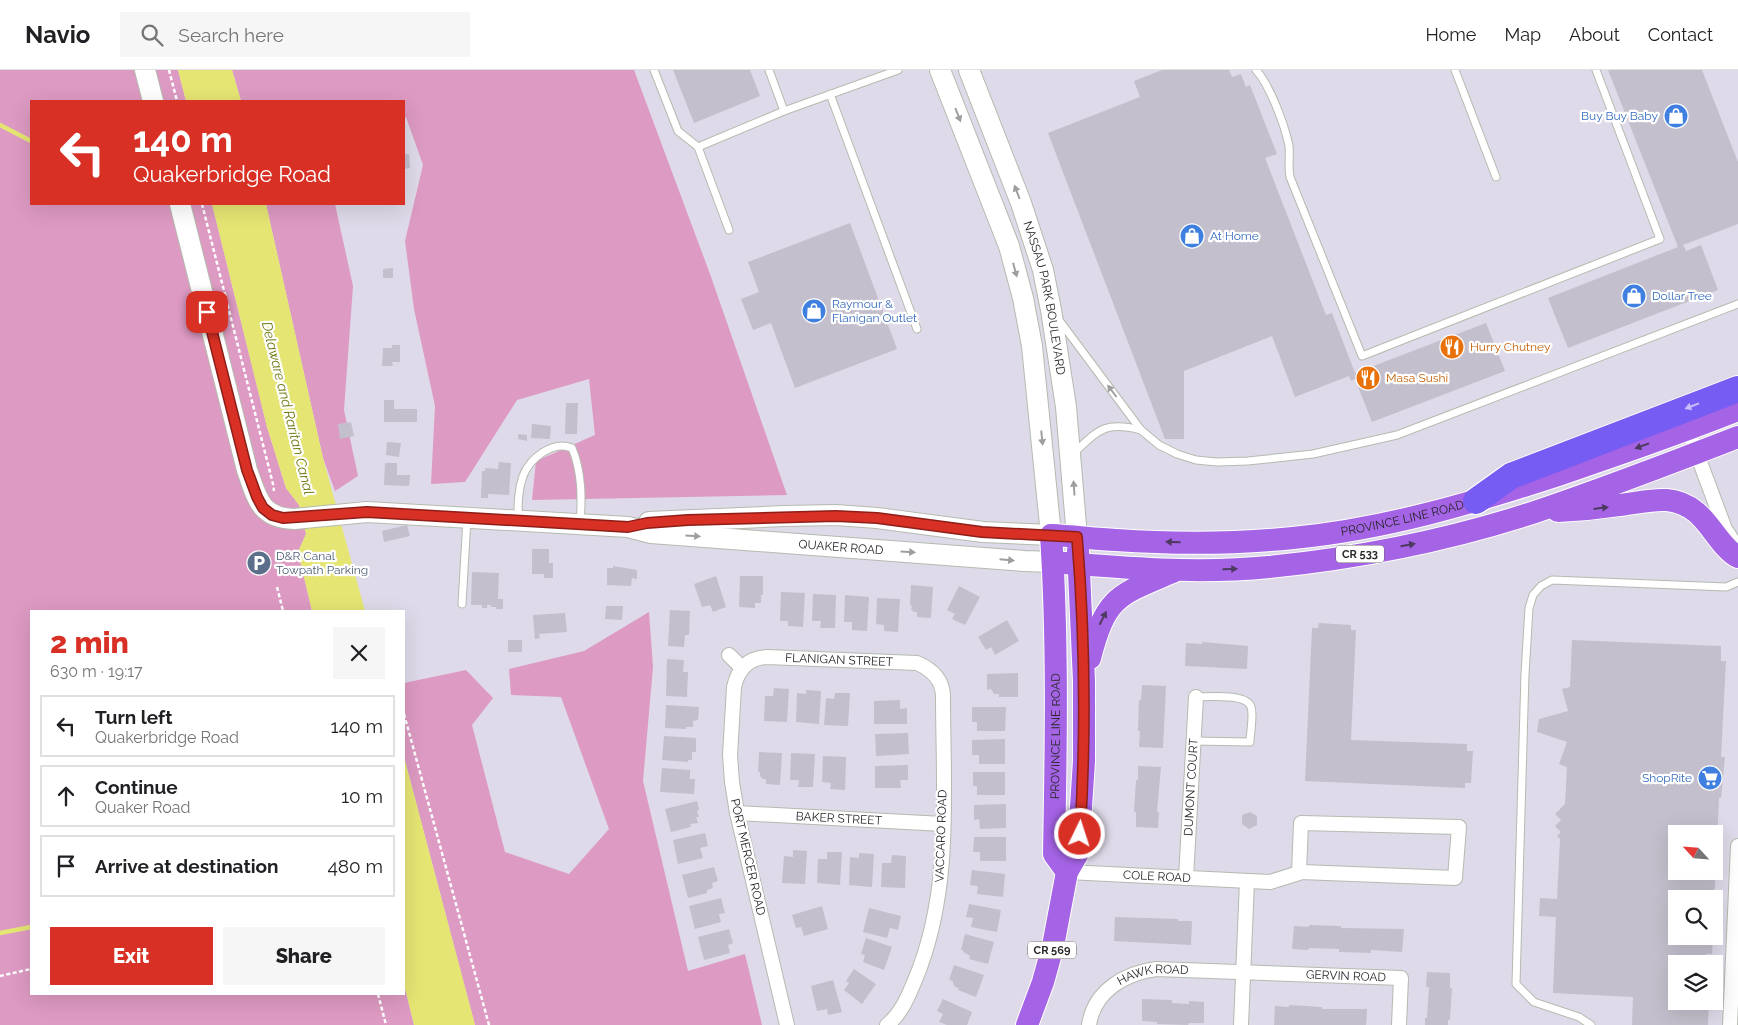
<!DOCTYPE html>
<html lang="en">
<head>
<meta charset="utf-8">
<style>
	:root { --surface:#fff; --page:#f6f6f6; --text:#202124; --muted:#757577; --line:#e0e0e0; --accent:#d93025 }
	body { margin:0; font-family:Raleway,sans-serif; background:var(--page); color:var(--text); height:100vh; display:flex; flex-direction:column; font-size:19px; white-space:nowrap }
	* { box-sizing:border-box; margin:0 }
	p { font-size:16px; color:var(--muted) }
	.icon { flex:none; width:28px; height:28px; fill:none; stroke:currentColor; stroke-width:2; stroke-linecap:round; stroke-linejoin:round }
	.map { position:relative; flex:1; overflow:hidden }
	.panel { position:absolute; left:30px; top:540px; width:375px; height:385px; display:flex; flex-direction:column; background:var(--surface); border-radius:0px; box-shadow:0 5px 20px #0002 }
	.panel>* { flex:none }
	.guide { position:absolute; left:30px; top:30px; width:375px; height:105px; border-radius:0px; box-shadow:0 5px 20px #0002; background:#d93025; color:#fff; overflow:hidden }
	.needle { width:32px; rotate:296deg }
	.fabs { position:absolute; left:1668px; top:755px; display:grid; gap:10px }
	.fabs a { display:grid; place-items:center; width:55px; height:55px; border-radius:0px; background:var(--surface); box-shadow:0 5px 20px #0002; font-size:25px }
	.pin { position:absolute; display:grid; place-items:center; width:42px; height:42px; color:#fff; margin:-21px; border-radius:10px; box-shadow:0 2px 8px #0006 }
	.me { position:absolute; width:55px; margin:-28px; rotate:4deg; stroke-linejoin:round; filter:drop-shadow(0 0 4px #0008) }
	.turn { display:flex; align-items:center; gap:18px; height:105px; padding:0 20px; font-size:22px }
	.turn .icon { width:65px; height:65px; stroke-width:2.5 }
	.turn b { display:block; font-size:35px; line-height:42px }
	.round { display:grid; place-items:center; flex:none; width:52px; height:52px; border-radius:0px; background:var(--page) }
	.headline { display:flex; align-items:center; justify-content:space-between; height:85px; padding:0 20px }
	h1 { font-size:30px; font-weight:800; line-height:38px; color:var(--accent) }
	.primary-button { display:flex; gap:10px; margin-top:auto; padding:10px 20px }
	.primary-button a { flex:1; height:58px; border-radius:0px; background:var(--accent); color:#fff; font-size:20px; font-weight:800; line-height:58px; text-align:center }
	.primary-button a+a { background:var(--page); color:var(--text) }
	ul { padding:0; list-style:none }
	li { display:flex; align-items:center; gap:15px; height:62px; margin:0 10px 8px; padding:0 10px; border:2px solid var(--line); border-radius:0px }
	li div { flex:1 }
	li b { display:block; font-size:19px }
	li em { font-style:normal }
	header { display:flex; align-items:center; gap:30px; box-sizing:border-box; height:70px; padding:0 25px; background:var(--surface); border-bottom:1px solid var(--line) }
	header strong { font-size:24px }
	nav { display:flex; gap:28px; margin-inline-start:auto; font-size:18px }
	.search { width:350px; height:45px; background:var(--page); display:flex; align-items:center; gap:12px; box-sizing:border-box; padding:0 18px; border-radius:0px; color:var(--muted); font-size:19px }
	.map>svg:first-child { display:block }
	.green { fill:#dd9ac2 }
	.water { fill:#e5e573 }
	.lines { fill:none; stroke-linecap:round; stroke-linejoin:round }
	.stream { stroke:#e5e573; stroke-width:4.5 }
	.building { fill:#c3bfcc }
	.lane-casing { stroke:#b4bbae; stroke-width:9 }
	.street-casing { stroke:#b4bbae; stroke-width:16 }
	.secondary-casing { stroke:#b4bbae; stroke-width:22 }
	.primary-casing { stroke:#fff; stroke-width:24 }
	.highway-casing { stroke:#fff; stroke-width:28 }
	.path { stroke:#fff; stroke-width:2.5; stroke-dasharray:4 2.5; stroke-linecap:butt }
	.lane { stroke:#fff; stroke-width:7 }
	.street { stroke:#fff; stroke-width:14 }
	.secondary { stroke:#fff; stroke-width:20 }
	.primary { stroke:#a563e6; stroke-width:22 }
	.highway { stroke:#765cf2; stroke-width:26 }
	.oneway { fill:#9e9e9e }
	.oneway2 { fill:#c8befa }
	.oneway3 { fill:#4e3a61 }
	.route-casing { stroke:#8d1f18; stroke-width:12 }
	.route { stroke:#d93025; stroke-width:9 }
	.labels { text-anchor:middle; stroke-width:4.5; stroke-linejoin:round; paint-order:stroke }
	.shield { fill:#fff; stroke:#686868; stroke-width:1 }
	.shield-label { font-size:11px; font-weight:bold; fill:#282828 }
	.shop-label { font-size:12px; fill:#366cbe; stroke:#fff; text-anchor:start }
	.street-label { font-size:12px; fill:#282828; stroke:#fff }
	.food-label { font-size:12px; fill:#c56008; stroke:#fff; text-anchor:start }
	.service-label { font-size:12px; fill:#4e5e75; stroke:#fff; text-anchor:start }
	.water-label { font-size:14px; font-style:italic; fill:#727b15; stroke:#fff }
</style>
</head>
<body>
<header>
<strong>Navio</strong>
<div class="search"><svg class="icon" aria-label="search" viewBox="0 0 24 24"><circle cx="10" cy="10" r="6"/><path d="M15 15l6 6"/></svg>Search here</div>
<nav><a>Home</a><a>Map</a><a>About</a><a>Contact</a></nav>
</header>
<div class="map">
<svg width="1738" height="955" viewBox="0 0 1738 955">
	<rect width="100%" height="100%" fill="#dfdae9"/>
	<!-- green -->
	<g class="green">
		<path d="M0,0H178L186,31H31V134H212L267,357L286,418L299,435L306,464L298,482L312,541H31V924H404V914L414,955H0Z"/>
		<path d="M232,0H634L710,204L787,425L532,430L536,391L595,365L589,309L517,330L465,412L431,414L435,336L414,239L405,171L423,95L406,47L404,48V31H241Z"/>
		<path d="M266,134H335L353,216L344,340L358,406L335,421L323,388Z"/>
		<path d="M649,542L653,597L643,711L688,901L745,884L762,955H475L404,687V613L466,600L493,628L472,655L505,782L569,804L609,759L561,627L511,625L509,599L584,581Z"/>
	</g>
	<!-- water -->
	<g class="water">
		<path d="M178,0H232L241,31H186Z"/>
		<path d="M212,134H266L323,388L365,541H312L298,482L306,464L299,435L286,418L267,357Z"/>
		<path d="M404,687L475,955H414L404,914Z"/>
	</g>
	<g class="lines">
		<!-- stream -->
		<g class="stream">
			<path d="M0,55L31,71"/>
			<path d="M0,863L31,857"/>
		</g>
	</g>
	<!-- building -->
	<g class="building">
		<path d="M673,0H750L760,26L694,53Z"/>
		<path d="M1162,0H1229L1232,7L1241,4L1246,17L1250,15L1277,84L1265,88L1326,245L1332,243L1355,303L1486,253L1505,301L1372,352L1355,309L1351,311L1349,306L1295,327L1272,266L1184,301V369H1165L1048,63L1140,27L1134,11Z"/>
		<path d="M1608,0H1702L1738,92V154L1683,175L1686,181L1701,175L1718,220L1568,278L1548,228L1678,177Z"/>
		<path d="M404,84H409L410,98L404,99Z"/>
		<path d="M850,153L897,279L795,318L771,253L753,260L741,229L759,222L748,192Z"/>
		<path d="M393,198V208H383V199Z"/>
		<path d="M392,275H400V292H392L393,296H382L383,278H392Z"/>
		<path d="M384,330H394V339H417V352H384Z"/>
		<path d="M566,333H578L577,364H565Z"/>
		<path d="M351,352L354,366L340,369L338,354Z"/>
		<path d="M532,354L551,356L550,369L531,368Z"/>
		<path d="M518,364L527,365V371L518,369Z"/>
		<path d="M387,372L401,373L399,387L386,385Z"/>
		<path d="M499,392L511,393L509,425L488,424V428H481L482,401H485V398L498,399Z"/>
		<path d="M385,393H397V405H410L409,416L384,415Z"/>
		<path d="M407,455L410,466L384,472L382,461Z"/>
		<path d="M532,479H549V493H553V508H544V504H532Z"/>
		<path d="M613,496L637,500V509L632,508L631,516L607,515V498H613Z"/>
		<path d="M472,502L499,503L498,529H503V539H496V537H491V535H487V538H482V535H471Z"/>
		<path d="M716,506L726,537L713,542L710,535L702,537L694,514Z"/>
		<path d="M740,506H763V525H761V533H755V538L739,537Z"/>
		<path d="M911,515L933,517L931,548L917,547V542H914L911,539L912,536L910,535Z"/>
		<path d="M959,516L980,527L965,555L952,549L955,544L947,540Z"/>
		<path d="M781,522L805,523L803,557L788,556V551H780Z"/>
		<path d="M813,524L836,525L835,558H820L821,551H812Z"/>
		<path d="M845,525L869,527L867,561L852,560V552H844Z"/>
		<path d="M877,528L900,529L898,562L884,561V555L876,554Z"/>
		<path d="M606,536H623L622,550L605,549Z"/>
		<path d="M670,540L690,541L689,565H685L684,577L668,576Z"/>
		<path d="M565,543L567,562L539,564L540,568L535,569L533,545Z"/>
		<path d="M1007,550L1019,571L995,585L991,577L986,580L978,567Z"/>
		<path d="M1319,553L1351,555V560H1356L1351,670L1467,674V681H1473L1471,713H1465V718L1305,711L1312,558H1318Z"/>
		<rect x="508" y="570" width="14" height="12"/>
		<path d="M1572,570L1721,576V591H1726L1721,687H1725L1721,728H1719L1717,774L1714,773V764H1676V801H1714V797H1716L1714,829H1676V866H1713L1712,884H1706V894H1676V931H1709L1708,955H1632L1633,927L1553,923L1556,847L1539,846L1540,828L1557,829L1560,769L1557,766L1561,762L1555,756L1561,750L1555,744L1565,734L1567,697L1559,694L1567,672L1537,662L1539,649L1568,641L1562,619L1570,617Z"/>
		<path d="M1202,572L1248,576L1247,599L1185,596L1186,573L1202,574Z"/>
		<path d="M667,589L684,590L683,602H688L687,627L666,626Z"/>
		<path d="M1018,603V627H999V624H994L991,619L987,620V604Z"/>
		<path d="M1142,615L1166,616L1163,678L1139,677L1140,661H1138L1139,630H1141Z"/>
		<path d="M774,618L789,619L787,652L764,651L765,626H773Z"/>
		<path d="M806,620L821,621L819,654L796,652L797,623L806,624Z"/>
		<path d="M835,623H850L848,656L824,655L826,628L834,629Z"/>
		<path d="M900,630V639L907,638V654H874V631Z"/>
		<path d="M666,635L699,637L698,650L693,651V657H686V659L665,658Z"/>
		<path d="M972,637H1006L1005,661H977V652H972Z"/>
		<path d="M908,663L909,684L876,686L875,664Z"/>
		<path d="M664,666L696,668V682H692V690H688V692L662,690Z"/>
		<path d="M1005,669V694H979V685H972V670Z"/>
		<path d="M759,682L782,683L780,715L766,714V709H763L760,706V702H758Z"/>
		<path d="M791,683L815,684L813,717H798L799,710H790Z"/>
		<path d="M823,686L846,687L845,720L830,719L831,713L822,712Z"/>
		<path d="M908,695V710H900L901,718H875V696Z"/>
		<path d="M1138,696L1161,697L1157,742H1159L1158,758L1136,757V742H1134L1136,710H1138Z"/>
		<path d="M662,698L690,700V709H695L694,724L660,722Z"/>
		<path d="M973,702H1005V725H977V716H973Z"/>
		<path d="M697,731L699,740L697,741L699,747H696L698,753L690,754L691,757L671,762L665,739Z"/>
		<path d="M1006,734V758L980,759L979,749L974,750V735Z"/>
		<path d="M1250,742L1257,746V755L1249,759L1242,754V745Z"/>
		<path d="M705,763L708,776L700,778L703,788L678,794L673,770Z"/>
		<path d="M974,767H1006V791H980V782H973Z"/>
		<path d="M793,780L807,781L805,814L782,813L784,786L793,787Z"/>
		<path d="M827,782H842L840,815L817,813L818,789H827Z"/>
		<path d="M859,783L874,784L872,817L849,815L850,787L859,788Z"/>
		<path d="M892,785L906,786L905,818L881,817L882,793H891Z"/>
		<path d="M714,797L718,811L712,813L713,818L707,820V823L688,828L682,805Z"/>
		<path d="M972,800L1005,804L1003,827L977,824L978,816L970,815Z"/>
		<path d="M721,828L725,843L719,844L721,852L695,859L689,836Z"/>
		<path d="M969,834L1001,840L997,862L971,857L973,848L966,847Z"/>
		<path d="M822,836L828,859L804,866L801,857L796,858L792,845Z"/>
		<path d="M869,838L901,846L898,860L890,858L887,868L863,862Z"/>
		<path d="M1115,847L1178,849V851H1192L1191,875L1114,871Z"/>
		<path d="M1309,855L1341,856V858L1404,859L1402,882L1371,880V883L1339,882V879L1309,878L1308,880L1292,879L1294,856L1309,857Z"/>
		<path d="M729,859L733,873L728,875L730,883L704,890L698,867Z"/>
		<path d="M965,864L994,872L988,894L969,889L970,886L963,882V880H961Z"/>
		<path d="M866,868L892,877L884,900L863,892L865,885L861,884Z"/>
		<path d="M954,895L984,905L976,927L958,920L959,918L955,917L953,913V911L949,910Z"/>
		<path d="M854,899L876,914L862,934L844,920L849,913L846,911Z"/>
		<path d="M1427,902L1450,903V918H1452L1450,950H1448V955H1425V948H1427L1429,917H1426Z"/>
		<path d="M833,910L842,942L828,945L827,939L817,941L811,916Z"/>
		<path d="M943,929L972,942L967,955H947L939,952L943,944L937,941Z"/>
		<path d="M1142,929L1172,930V933L1189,934V931L1204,932V953H1189L1188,955L1157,954V952L1142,951Z"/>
		<path d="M1289,935L1322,937V939H1367L1366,955H1274L1275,936L1289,937Z"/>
	</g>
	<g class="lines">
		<defs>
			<g id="lane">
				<path d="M654,0L678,61L698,77L729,160"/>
				<path d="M769,0L784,41"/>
				<path d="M1256,0C1270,15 1285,56 1289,76C1290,86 1288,97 1290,107L1362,286L1660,169L1596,0"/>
				<path d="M1455,0L1496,107"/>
				<path d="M830,24L917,259"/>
				<path d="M698,77L784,41L898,0"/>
				<path d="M1059,250L1141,360L1159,375L1177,384L1196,390L1217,392L1248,391L1313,384L1397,365L1738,234"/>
				<path d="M1073,384C1099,359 1105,351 1141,360"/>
				<path d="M518,448C518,434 518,420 523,406C530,388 553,370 572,378C582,402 582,428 580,454"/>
				<path d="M462,534L467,449"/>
				<path d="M1193,671L1250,672C1250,663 1254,645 1251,637C1247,623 1209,627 1196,627"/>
				<path d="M1591,955L1579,947L1534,932L1516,914L1525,604L1529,538L1533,525L1541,516L1552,510L1726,517L1738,512"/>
			</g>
			<g id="street">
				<path d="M1688,360L1725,459L1735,474"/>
				<path d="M729,585L742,598"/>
				<path id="s1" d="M737,743L943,754"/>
				<path id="s2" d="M1067,802L1270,812L1299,803L1301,802L1455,808L1459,757L1301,753L1299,803"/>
				<path id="s3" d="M1186,808L1196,627"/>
				<path id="s4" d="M787,955L737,743L732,712L730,685L734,617C738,599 748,588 767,587L917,593C931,599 942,609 943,625C943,720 953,820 915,910C908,927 901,944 887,955"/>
				<path id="s5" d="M1089,955C1094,921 1125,903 1156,899L1401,908L1399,955"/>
				<path d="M1241,955L1247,811"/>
				<path d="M1730,955L1738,776"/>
			</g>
			<g id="secondary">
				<path d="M145,0L153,31"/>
				<path id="s6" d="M969,0L1021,133L1043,200L1051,240L1066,337L1077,467"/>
				<path id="s7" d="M180,134L247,400C257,428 260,448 294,449L367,442L628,457L651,463L1024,491L1053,492"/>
				<path d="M649,452L784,446L836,445L877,448L983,462L1051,465L1032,276L1023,228L1009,176L940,0"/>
			</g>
			<g id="primary">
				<path d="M1558,441C1579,440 1599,438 1619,435C1648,432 1671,422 1696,442C1711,454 1722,479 1738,487"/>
				<path d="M1053,492C1124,498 1198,504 1269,497C1359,488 1449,470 1535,442C1603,419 1671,393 1738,367"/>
				<path d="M1090,588C1106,525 1119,525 1175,501"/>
				<path id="s8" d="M1067,802L1054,784C1056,678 1058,572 1051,465C1073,466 1094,469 1116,470C1174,474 1234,474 1293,468C1385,459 1473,433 1561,404C1620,384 1680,363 1738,340"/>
				<path d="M1027,955L1043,912L1053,876L1067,802L1078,783L1084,691V611L1078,480"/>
			</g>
			<path id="highway" d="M1476,431L1511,406L1738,319"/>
		</defs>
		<!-- lane casing -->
		<use href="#lane" class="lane-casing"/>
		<!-- street casing -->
		<use href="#street" class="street-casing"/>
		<!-- secondary casing -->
		<use href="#secondary" class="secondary-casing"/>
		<!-- primary casing -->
		<use href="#primary" class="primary-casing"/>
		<!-- highway casing -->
		<use href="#highway" class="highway-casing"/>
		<!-- path -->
		<g class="path">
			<path d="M169,0L177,31"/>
			<path d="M202,134L273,414L274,421"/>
			<path d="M277,517L283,541"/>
			<path d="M404,644L489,955"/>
			<path d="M0,906L31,899"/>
			<path d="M378,924L386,955"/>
		</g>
		<!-- lane -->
		<use href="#lane" class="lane"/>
		<!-- street -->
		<use href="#street" class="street"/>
		<!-- secondary -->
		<use href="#secondary" class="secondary"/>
		<!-- primary -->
		<use href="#primary" class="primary"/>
		<!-- highway -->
		<use href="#highway" class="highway"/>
	</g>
	<!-- one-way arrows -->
	<defs><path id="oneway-solid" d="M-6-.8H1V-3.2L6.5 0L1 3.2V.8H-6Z" transform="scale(1.25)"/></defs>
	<g class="oneway">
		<use href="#oneway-solid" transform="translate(958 45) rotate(69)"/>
		<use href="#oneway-solid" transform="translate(1017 122) rotate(-111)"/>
		<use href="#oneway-solid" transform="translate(1015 200) rotate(75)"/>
		<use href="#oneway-solid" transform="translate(1112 321) rotate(-127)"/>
		<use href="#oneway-solid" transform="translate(1042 368) rotate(84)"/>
		<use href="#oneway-solid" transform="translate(1074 418) rotate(-94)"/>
		<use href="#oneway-solid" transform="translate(693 466) rotate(4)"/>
		<use href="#oneway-solid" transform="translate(908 482) rotate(4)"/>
		<use href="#oneway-solid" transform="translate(1007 490) rotate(5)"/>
	</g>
	<use class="oneway2" href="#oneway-solid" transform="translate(1692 336) rotate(159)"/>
	<g class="oneway3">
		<use href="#oneway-solid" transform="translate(1642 376) rotate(160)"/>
		<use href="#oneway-solid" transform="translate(1601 438) rotate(-7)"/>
		<use href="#oneway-solid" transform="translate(1173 472) rotate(-178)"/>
		<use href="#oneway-solid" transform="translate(1408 475) rotate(-10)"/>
		<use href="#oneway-solid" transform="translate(1230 499) rotate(-1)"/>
		<use href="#oneway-solid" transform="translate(1103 548) rotate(-63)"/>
	</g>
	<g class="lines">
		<defs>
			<path id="route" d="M207,242L247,400L257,427L263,438L272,445L283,448L367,442L628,457L647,453L688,450L836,446L877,448L982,462L1077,467C1085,566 1086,665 1080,764"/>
		</defs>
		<!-- route casing -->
		<use href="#route" class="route-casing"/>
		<!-- route -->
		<use href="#route" class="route"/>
	</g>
	<!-- icons -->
	<defs>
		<symbol id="shop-disc" viewBox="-11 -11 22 22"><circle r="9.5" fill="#3f7fe0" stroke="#fff"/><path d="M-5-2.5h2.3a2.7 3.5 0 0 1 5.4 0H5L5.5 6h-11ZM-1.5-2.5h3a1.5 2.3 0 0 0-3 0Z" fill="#fff"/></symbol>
		<symbol id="restaurant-disc" viewBox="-11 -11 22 22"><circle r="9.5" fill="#e8710a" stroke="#fff"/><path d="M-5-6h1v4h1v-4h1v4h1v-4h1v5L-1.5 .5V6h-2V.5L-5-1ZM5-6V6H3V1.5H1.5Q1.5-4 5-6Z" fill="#fff"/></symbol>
		<symbol id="parking-disc" viewBox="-11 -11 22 22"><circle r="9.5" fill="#5c6f8a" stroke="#fff"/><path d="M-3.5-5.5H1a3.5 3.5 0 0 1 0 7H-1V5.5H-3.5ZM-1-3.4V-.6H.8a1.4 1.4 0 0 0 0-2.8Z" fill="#fff"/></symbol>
		<symbol id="supermarket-disc" viewBox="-11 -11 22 22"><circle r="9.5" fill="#3f7fe0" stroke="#fff"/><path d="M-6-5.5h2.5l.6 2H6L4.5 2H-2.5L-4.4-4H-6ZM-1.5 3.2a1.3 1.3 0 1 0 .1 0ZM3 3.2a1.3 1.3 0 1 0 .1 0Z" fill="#fff"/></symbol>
	</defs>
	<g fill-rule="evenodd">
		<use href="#shop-disc" x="1662" y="32" width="28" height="28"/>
		<use href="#shop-disc" x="1178" y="152" width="28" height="28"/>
		<use href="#shop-disc" x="1620" y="212" width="28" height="28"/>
		<use href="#shop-disc" x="800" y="227" width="28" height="28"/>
		<use href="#restaurant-disc" x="1438" y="263" width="28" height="28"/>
		<use href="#restaurant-disc" x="1354" y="294" width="28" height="28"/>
		<use href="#parking-disc" x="245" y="479" width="28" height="28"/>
		<use href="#supermarket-disc" x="1696" y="694" width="28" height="28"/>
	</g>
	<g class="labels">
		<!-- shield labels -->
		<g class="shield">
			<rect x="1336" y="475.5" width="48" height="17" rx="4"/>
			<rect x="1028" y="871.5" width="48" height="17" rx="4"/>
		</g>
		<g class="shield-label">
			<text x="1360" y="488">CR 533</text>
			<text x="1052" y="884">CR 569</text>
		</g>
		<!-- shop labels -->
		<g class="shop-label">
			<text x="1658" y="50" text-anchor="end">Buy Buy Baby</text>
			<text x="1210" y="170">At Home</text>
			<text x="1652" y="230">Dollar Tree</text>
			<text x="832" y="238">Raymour &amp;<tspan x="832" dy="14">Flanigan Outlet</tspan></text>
			<text x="1692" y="712" text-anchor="end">ShopRite</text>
		</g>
		<!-- street labels -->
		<g class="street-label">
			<text dy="4" stroke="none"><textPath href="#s6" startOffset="241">NASSAU PARK BOULEVARD</textPath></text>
			<text dy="4" stroke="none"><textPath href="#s8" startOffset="695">PROVINCE LINE ROAD</textPath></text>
			<text dy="4" stroke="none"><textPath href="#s7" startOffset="898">QUAKER ROAD</textPath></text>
			<text dy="4" stroke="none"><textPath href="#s4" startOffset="465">FLANIGAN STREET</textPath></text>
			<text dy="4" stroke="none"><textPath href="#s8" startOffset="140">PROVINCE LINE ROAD</textPath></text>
			<text dy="4" stroke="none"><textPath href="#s3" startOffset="91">DUMONT COURT</textPath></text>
			<text dy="4" stroke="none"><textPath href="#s1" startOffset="102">BAKER STREET</textPath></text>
			<text transform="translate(941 766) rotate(-88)" y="4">VACCARO ROAD</text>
			<text transform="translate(748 787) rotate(77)" y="4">PORT MERCER ROAD</text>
			<text dy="4" stroke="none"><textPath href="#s2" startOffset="90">COLE ROAD</textPath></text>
			<text dy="4" stroke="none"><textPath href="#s5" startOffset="284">GERVIN ROAD</textPath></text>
			<text dy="4" stroke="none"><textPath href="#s5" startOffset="90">HAWK ROAD</textPath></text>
		</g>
		<!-- food labels -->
		<g class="food-label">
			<text x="1470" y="281">Hurry Chutney</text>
			<text x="1386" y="312">Masa Sushi</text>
		</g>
		<!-- service labels -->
		<g class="service-label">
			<text x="276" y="490">D&amp;R Canal<tspan x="276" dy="14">Towpath Parking</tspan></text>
		</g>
		<!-- water labels -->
		<g class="water-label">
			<text transform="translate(288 338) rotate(76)" y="5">Delaware and Raritan Canal</text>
		</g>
	</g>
</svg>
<div class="fabs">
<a><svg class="needle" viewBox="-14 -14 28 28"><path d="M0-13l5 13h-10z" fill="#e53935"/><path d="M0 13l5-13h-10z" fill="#757577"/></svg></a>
<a><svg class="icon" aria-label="search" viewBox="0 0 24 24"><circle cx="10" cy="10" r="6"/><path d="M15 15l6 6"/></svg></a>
<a><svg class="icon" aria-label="layers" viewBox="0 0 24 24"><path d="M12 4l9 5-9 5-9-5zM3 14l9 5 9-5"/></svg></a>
</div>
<div class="pin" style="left:207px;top:242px;background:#d93025"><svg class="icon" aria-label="arrive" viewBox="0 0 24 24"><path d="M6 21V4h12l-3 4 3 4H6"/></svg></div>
<svg class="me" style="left:1080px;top:764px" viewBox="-20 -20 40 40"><circle r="17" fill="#d93025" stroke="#fff" stroke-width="3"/><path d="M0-11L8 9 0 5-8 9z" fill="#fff"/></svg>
<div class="guide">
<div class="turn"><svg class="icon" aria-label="left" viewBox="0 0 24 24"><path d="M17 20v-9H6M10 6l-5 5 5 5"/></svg><div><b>140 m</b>Quakerbridge Road</div></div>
</div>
<section class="panel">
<div class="headline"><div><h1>2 min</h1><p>630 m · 19:17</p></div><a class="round"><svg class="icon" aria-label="close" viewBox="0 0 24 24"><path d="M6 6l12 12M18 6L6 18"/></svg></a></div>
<ul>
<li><svg class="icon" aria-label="left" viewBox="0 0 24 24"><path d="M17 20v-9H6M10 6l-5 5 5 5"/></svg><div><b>Turn left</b><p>Quakerbridge Road</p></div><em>140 m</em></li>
<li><svg class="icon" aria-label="ahead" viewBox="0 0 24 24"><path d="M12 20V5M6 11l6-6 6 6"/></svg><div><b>Continue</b><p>Quaker Road</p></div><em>10 m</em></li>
<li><svg class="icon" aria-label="arrive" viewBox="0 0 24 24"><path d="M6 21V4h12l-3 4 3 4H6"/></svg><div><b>Arrive at destination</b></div><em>480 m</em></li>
</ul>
<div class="primary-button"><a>Exit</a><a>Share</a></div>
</section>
</div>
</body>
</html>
